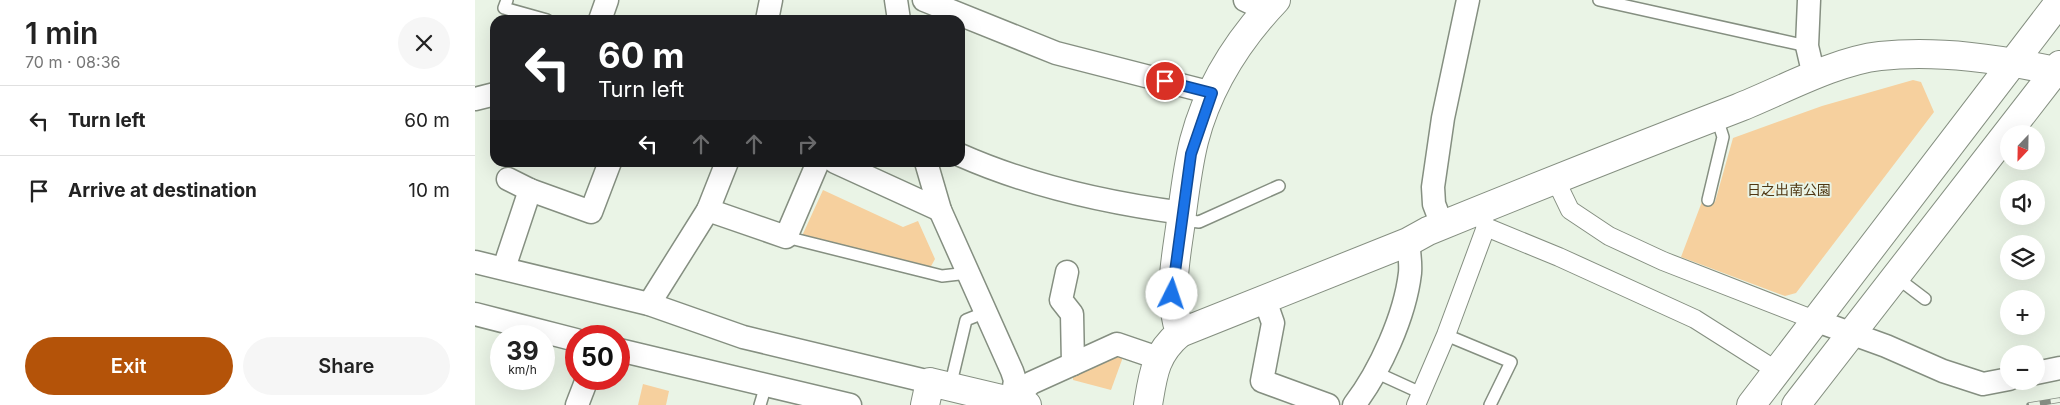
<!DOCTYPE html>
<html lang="en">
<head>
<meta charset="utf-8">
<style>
	:root { --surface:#fff; --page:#f6f6f6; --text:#222; --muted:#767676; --line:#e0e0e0; --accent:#b45309 }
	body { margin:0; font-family:Inter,"Noto Sans JP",sans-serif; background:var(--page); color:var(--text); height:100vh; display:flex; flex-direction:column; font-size:19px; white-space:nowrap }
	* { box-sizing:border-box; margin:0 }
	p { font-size:16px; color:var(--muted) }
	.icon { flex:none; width:28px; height:28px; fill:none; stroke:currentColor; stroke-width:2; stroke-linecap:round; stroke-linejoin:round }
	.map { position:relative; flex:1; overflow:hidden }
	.side { display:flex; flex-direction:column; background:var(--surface); width:475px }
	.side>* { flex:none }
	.guide { position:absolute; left:15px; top:15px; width:475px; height:152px; border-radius:15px; box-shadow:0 5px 20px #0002; background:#202124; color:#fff; overflow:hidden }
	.needle { width:32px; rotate:202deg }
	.tools { position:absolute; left:1525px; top:125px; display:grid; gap:10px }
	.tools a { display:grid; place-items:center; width:45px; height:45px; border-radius:50%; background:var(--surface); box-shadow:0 5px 20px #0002; font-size:25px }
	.speed { position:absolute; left:15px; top:325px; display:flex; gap:10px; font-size:25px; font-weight:700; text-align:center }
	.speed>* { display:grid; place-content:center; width:65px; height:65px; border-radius:50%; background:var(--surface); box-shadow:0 5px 20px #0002; line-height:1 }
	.speed small { font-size:12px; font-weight:400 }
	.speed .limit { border:8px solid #d22; background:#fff; color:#111 }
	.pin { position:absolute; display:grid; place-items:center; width:42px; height:42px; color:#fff; margin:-21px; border:2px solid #fff; border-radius:50%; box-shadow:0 1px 5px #0007 }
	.me { position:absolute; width:55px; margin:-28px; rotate:4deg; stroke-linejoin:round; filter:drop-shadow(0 0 4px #0008) }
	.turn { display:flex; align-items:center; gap:18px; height:105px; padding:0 25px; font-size:22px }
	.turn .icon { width:65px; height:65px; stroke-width:2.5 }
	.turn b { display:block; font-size:35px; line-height:42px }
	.lanes { display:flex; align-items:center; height:48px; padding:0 25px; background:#0003; justify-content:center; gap:25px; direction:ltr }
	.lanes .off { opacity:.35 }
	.round { display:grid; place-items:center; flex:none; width:52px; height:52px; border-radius:26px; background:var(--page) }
	.summary { display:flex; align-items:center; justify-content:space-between; height:85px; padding:0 25px }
	h1 { font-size:30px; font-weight:600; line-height:38px }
	.action { display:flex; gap:10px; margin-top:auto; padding:10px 25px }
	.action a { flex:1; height:58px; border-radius:30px; background:var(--accent); color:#fff; font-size:20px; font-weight:600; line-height:58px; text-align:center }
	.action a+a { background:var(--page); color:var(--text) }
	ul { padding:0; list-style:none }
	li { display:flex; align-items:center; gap:15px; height:70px; padding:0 25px; border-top:1px solid var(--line) }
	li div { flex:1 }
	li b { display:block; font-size:19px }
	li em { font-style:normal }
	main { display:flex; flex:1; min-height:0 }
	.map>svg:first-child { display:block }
	.green { fill:#f6d09e }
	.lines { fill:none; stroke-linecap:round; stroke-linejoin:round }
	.service-casing { stroke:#858f81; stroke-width:14 }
	.pedestrian-casing { stroke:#858f81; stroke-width:20 }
	.minor-casing { stroke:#858f81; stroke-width:25 }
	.tertiary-casing { stroke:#858f81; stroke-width:30 }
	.secondary-casing { stroke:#858f81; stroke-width:30 }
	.service { stroke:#fff; stroke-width:11 }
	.pedestrian { stroke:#fff; stroke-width:18 }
	.minor { stroke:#fff; stroke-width:22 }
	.tertiary { stroke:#fff; stroke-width:28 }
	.secondary { stroke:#fff; stroke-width:28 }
	.rail-casing { stroke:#858d83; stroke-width:5.5 }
	.rail { stroke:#eaf4e6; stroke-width:4; stroke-dasharray:11; stroke-linecap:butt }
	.route-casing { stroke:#114b97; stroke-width:12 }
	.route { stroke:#1a73e8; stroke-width:9 }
	.labels { text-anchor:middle; stroke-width:4; stroke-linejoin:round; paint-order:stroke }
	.park-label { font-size:14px; fill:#4f3713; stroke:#eaf4e6 }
</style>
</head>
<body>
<main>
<section class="side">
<div class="summary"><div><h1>1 min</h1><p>70 m · 08:36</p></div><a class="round"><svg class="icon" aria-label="close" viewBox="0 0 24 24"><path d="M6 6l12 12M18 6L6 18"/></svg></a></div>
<ul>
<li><svg class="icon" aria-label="left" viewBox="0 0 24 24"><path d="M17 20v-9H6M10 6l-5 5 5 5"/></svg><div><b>Turn left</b></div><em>60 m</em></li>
<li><svg class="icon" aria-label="arrive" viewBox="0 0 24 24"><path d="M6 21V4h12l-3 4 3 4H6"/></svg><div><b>Arrive at destination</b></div><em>10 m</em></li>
</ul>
<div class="action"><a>Exit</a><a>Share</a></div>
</section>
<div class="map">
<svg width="1585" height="405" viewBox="0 0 1585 405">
	<rect width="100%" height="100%" fill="#eaf4e6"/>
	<!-- green -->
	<g class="green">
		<path d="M1438,80L1446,82L1459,112L1321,293L1310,296L1206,257L1228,199L1240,202L1258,138L1347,106Z"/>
		<path d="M348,190L428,227L443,221L460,259L455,268L327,236Z"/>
		<path d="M644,351L648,357L636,390L598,380V374Z"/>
		<path d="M168,384L194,391L191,405H163Z"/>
	</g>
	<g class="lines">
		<defs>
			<g id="service">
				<path d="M32,0L29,8L72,20"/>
				<path d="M1124,0L1332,46"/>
				<path d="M1233,200L1248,137L1241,115"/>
				<path d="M706,220L724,222L804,186"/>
				<path d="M311,237L467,276L493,273"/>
				<path d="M1421,277L1450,299"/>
				<path d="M971,335L1036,362L1015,405"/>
				<path d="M900,372L946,393"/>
				<path d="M475,387L491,320L511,312"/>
				<path d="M285,405L291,385"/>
			</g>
			<g id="pedestrian">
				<path d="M1080,179L1095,210L1134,236L1188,261L1342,321"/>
				<path d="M1005,210L1011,227L1084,257L1220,319L1302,371"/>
				<path d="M941,405L971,335L1011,227"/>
			</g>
			<g id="minor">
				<path d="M421,0L424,20"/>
				<path d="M449,0L581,53L737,93"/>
				<path d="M770,0L791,10"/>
				<path d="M1334,0L1332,46L1339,76"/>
				<path d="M125,20L132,0"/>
				<path d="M292,20L296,0"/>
				<path d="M0,99L20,94"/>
				<path d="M485,155C555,186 632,203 708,213"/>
				<path d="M360,162L465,210"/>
				<path d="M451,162L465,210L537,371L540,380L537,401"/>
				<path d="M33,179L55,190L116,212L135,162"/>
				<path d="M233,210L311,237L343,162"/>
				<path d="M967,225L959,204L958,187L968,118L993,0"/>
				<path d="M0,262L174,304L268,337L455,382"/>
				<path d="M29,268L55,190"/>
				<path d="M790,300L798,323L787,381L853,405"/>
				<path d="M174,304L233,210L252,162"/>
				<path d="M0,314L101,340"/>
				<path d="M1342,321L1411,346L1468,371L1508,384L1534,379"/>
				<path d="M144,350L375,405"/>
				<path d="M598,364L642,344L683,358"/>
				<path d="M1561,373L1585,368"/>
				<path d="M537,401L556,383L598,364L597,314L586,300L592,272"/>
				<path d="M102,405L112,379"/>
				<path d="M879,405C905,371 930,316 935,273C936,263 934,252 933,242"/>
			</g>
			<g id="tertiary">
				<path d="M705,333L933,242L953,231C1056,189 1159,148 1263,108C1306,91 1360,61 1405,56C1465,50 1526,59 1585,72"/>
				<path d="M450,405L455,382L552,405"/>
				<path d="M1276,405L1585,1"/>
				<path d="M1321,405L1585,65"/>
			</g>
			<path id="secondary" d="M673,405C678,374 680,354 705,333C693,297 700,264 705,228C709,199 712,169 719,141C733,87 763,40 801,0"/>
		</defs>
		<!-- service casing -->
		<use href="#service" class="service-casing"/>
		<!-- pedestrian casing -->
		<use href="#pedestrian" class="pedestrian-casing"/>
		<!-- minor casing -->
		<use href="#minor" class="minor-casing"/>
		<!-- tertiary casing -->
		<use href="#tertiary" class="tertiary-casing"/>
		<!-- secondary casing -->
		<use href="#secondary" class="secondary-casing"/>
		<!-- service -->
		<use href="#service" class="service"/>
		<!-- pedestrian -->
		<use href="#pedestrian" class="pedestrian"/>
		<!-- minor -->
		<use href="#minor" class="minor"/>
		<!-- tertiary -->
		<use href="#tertiary" class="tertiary"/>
		<!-- secondary -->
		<use href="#secondary" class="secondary"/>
		<defs>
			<path id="rail" d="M1554,405L1585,400"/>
		</defs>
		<!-- rail casing -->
		<use href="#rail" class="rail-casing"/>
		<!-- rail -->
		<use href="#rail" class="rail"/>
	</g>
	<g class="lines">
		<defs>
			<path id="route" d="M690,81L737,93L716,154L697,294"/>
		</defs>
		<!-- route casing -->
		<use href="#route" class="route-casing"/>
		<!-- route -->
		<use href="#route" class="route"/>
	</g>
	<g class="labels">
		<!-- park labels -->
		<g class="park-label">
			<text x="1314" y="195">日之出南公園</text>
		</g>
	</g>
</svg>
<div class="tools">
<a><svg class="needle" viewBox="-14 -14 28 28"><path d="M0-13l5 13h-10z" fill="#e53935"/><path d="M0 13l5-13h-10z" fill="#767676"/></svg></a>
<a><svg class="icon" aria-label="sound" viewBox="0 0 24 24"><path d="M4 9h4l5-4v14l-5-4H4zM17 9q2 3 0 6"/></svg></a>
<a><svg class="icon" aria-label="layers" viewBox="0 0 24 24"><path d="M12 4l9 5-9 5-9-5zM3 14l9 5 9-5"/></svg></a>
<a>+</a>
<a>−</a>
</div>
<div class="speed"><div>39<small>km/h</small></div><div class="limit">50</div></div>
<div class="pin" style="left:690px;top:81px;background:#d93025"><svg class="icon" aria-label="arrive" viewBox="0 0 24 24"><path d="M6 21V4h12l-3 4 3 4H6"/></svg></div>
<svg class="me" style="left:697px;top:294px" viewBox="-20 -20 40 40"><circle r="19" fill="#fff"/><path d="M0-13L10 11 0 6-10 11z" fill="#1a73e8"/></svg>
<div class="guide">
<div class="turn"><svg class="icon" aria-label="left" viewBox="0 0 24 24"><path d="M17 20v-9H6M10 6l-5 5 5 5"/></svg><div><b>60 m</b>Turn left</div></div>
<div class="lanes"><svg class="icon" aria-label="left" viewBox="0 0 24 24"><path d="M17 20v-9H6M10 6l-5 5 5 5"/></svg><svg class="icon off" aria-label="ahead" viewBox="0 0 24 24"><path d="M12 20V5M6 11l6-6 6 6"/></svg><svg class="icon off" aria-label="ahead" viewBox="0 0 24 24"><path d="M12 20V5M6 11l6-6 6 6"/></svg><svg class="icon off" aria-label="right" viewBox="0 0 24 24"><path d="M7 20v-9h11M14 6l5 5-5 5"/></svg></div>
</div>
</div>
</main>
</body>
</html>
